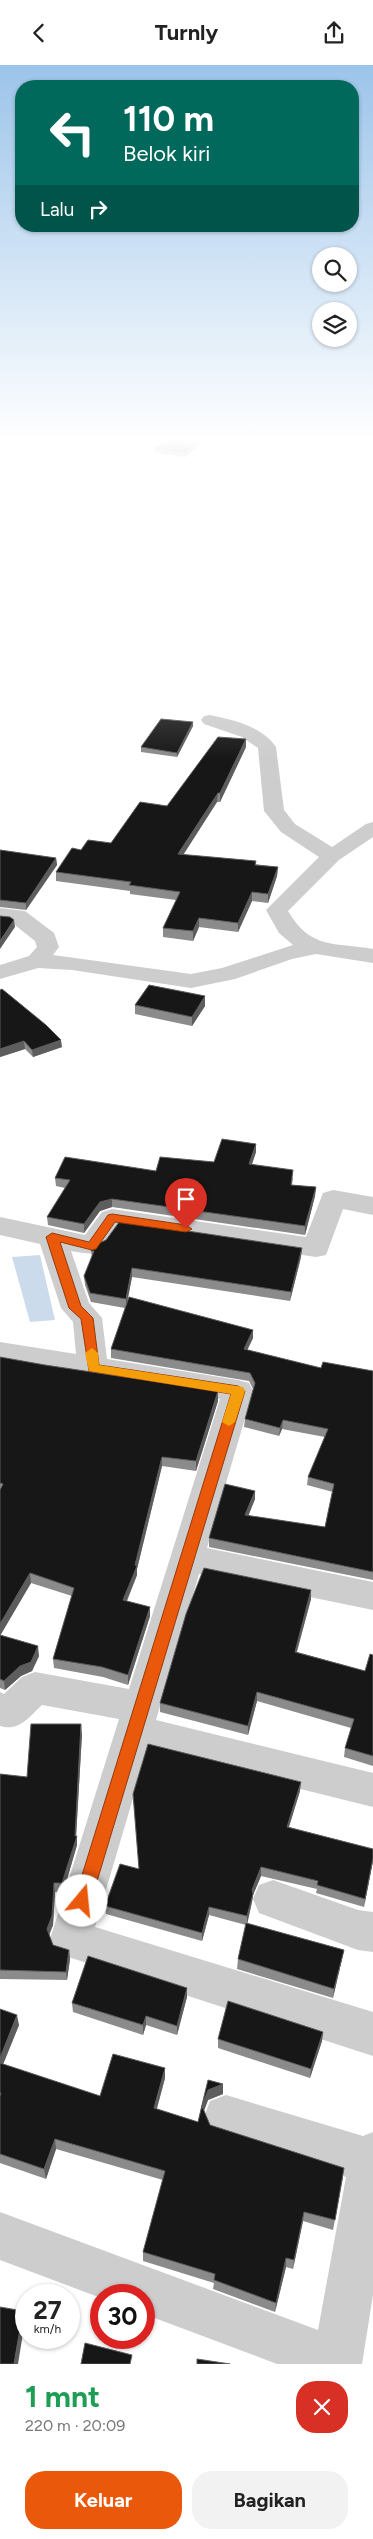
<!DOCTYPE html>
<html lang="id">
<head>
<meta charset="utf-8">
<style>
	:root { --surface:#fff; --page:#f2f2f2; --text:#222; --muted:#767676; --accent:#ea580c }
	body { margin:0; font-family:Figtree,sans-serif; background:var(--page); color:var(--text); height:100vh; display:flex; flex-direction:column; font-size:19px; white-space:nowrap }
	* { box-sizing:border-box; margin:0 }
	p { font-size:16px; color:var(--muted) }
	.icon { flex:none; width:28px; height:28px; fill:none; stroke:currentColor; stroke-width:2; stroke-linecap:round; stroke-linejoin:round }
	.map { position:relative; height:2299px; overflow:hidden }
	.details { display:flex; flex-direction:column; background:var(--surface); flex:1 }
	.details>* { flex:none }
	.banner { position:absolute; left:15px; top:15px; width:344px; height:152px; border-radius:20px; box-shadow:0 1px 4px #0004; background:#00695c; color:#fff; overflow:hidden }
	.fabs { position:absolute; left:312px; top:182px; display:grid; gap:10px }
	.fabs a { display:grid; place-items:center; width:45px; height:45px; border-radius:50%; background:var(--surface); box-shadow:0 1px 4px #0004; font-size:25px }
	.speed { position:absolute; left:15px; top:2219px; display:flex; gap:10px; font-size:25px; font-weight:700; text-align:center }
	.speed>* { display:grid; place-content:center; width:65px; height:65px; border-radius:50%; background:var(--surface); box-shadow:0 1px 4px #0004; line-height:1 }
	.speed small { font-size:12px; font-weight:400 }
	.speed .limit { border:8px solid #d22; background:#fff; color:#111 }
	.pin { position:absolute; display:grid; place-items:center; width:42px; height:42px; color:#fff; margin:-51px -21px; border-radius:50% 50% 50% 0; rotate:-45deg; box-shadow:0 0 5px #0007 }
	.pin .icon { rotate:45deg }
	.me { position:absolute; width:55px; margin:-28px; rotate:17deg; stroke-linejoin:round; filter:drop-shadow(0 0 4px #0008) }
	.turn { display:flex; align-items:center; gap:18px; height:105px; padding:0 25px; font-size:22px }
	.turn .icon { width:65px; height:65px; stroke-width:2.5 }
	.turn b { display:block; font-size:35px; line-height:42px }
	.then { display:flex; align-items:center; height:48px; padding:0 25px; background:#0003; gap:10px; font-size:19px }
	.round { display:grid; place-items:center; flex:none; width:52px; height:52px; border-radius:20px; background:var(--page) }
	.summary { display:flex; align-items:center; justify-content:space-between; height:85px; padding:0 25px }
	h1 { font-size:30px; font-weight:700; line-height:38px; color:#1e9e55 }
	.primary-button { display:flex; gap:10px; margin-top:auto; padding:10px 25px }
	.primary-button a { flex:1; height:58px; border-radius:20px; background:var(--accent); color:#fff; font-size:20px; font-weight:700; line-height:58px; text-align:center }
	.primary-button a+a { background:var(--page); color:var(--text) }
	header { display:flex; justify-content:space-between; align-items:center; height:65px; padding:0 25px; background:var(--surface); font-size:22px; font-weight:700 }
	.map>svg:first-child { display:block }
	.water { fill:#cbdbec }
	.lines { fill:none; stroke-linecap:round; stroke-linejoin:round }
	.minor { fill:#cdcdcd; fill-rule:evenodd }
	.wall { fill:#8b8b8b }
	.shaded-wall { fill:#5d5d5d }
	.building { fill:#171717; stroke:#5d5d5d }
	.route { fill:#ea580c; stroke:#983908 }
	.slow { fill:#f59e0b }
</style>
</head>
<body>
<header><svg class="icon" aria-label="back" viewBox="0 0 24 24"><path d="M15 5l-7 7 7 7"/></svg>Turnly<svg class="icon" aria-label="share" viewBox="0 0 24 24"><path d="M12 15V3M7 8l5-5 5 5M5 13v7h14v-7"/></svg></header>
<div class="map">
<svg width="373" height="2299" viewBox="0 0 373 2299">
	<rect width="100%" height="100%" fill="#fff"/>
	<!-- water -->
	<path class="water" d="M40,1190L55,1255L30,1257L12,1192Z"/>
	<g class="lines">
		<!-- minor -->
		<g class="minor">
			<path d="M210,650C233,655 262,661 276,682L284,745L295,759L332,782L366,759L373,757V772L339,795L288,846C311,885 334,877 373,884V898L316,889L292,894L235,914L191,923L72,905L38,903L0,914V900L29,891L37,882L35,876L11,857H0V843L25,846L54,868L59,882L53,890L191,909L222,903L293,880L279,868L266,845L319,792L281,767L264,746L258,683L242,672L204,659L201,655L204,651Z"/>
			<path d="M333,1125L373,1132V1150L343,1144L326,1190L316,1192L119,1163C102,1188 102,1192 71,1186L89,1238L102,1253L107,1294L238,1315L249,1318L253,1326L207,1483L373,1517V1545L199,1509L156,1655L373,1708V1742L147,1686L95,1862L373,1947V1991L56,1888L50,1874L119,1654L42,1640C29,1652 19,1667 0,1661V1627L4,1629L22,1612L35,1607L129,1624L220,1334L0,1299V1277L76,1289L73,1257L61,1243L40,1179L0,1170V1152L85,1170L102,1147L112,1144L306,1172L323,1128Z"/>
			<path d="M273,1815L358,1845L373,1847V1887L358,1885L259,1848L253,1834L259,1820Z"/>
			<path d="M226,2030L363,2071L373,2067V2230L362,2299H277L144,2249V2230H101V2233L0,2195V2147L318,2265L346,2112L210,2068L204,2052L210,2036Z"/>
		</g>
	</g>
	<!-- wall -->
	<g class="wall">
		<path d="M169,372H209L185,392L155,388V384Z"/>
		<path d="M193,657V661L177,692L141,687V682Z"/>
		<path d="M246,682L220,737H217L183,790L278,802L277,811L268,838L252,836L238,867L199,862L193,876L163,872V863L176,835L130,829V826L56,816V807L81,785L111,778L167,741Z"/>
		<path d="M0,785L56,793L57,800L26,845L0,842Z"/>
		<path d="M0,925L62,982L33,992L25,984L0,992Z"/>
		<path d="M205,931V941L192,961L135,949V940Z"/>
		<path d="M256,1079V1087L252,1099L293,1113L292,1120L316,1122L315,1131L305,1170L112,1142L100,1146L84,1168L48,1160L47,1152L65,1123L56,1121L55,1113L156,1106L214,1097Z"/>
		<path d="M91,1186L301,1192L290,1236L132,1212L127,1238L253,1265V1273L247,1285L321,1303L373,1306V1515L209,1482V1473L255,1426V1434L248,1451L325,1462L333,1427L307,1420L308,1412L325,1372L282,1364L279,1371L244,1362L245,1354L253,1324L249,1316L111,1293V1284L125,1243L91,1237L85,1220L84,1211L92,1193Z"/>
		<path d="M0,1292L45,1300L218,1326V1336L196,1406L162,1401L137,1504V1510L127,1536L150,1551L128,1620L103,1612L54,1603L53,1594L72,1531L31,1518L0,1570L39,1591L32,1606L21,1611L5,1625L0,1623Z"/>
		<path d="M311,1525V1534L297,1587L365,1606L373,1590V1701L344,1692L345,1683L351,1663L257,1636L248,1670L160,1647V1638Z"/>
		<path d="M82,1669L76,1771L77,1780L63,1828L55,1827L53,1860L49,1870L53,1880L69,1885L70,1894L67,1915L0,1914V1709L27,1712Z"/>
		<path d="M300,1726L289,1762L373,1784V1796L364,1842L316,1828L317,1824L261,1811L253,1830L252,1837L247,1858L344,1885L342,1894L333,1933L237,1904L238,1894L246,1860L209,1850L202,1876L106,1849L105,1841L139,1804L134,1738Z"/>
		<path d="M187,1932L177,1970L146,1960L143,1970L73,1947L72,1938Z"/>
		<path d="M0,1944L19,1960L3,1999L100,2031L165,2003V2013L157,2044L198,2057L208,2015L223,2019V2029L208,2035L204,2046L210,2060L343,2113L333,2165L303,2156L293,2204L286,2202L275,2247L213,2224L214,2218L143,2196V2187L163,2115L56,2084L46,2114L0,2098Z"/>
		<path d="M323,1967L322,1976L310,2013L218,1983V1974Z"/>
	</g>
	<!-- shaded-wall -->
	<g class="shaded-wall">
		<path d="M204,372H209L185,392V388Z"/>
		<path d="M193,657V661L177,692V688Z"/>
		<path d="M246,674V682L220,737V728Z"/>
		<path d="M218,728L217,737L178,798V789Z"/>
		<path d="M56,793L57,800L26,845V838Z"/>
		<path d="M278,802L277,811L268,838V829Z"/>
		<path d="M252,827V836L238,867V858Z"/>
		<path d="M199,853V862L193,876V866Z"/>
		<path d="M14,855L15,862L0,884V876Z"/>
		<path d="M205,931V941L192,961V952Z"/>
		<path d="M61,975L62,982L33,992L32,985Z"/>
		<path d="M24,976L25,984L0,992V984Z"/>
		<path d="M256,1079V1087L249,1108V1099Z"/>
		<path d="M316,1122L315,1131L305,1170V1161Z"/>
		<path d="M112,1134V1142L100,1146L84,1168V1159L100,1137Z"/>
		<path d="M302,1183L301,1192L290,1236L291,1227Z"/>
		<path d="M132,1203V1212L126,1243V1234Z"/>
		<path d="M253,1265V1273L244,1292V1284Z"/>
		<path d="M218,1326V1336L196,1406V1396Z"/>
		<path d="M283,1355L282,1364L279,1371L280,1363Z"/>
		<path d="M162,1392V1401L137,1504V1510L123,1545V1535L135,1500Z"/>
		<path d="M255,1426V1434L245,1459V1450Z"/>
		<path d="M30,1508L31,1518L0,1571V1559Z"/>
		<path d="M311,1525V1534L294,1596L295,1587Z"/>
		<path d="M150,1542V1551L128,1620V1610Z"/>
		<path d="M38,1581L39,1591L32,1606L21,1611L5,1625L4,1616Z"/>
		<path d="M257,1627V1636L248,1670V1661Z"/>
		<path d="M81,1659L82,1669L76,1773L77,1771V1780L63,1828L62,1818L75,1771Z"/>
		<path d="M301,1717L300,1726L286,1771L287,1762Z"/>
		<path d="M373,1793V1796L364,1842L365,1834Z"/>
		<path d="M261,1802V1811L253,1830L252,1837L247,1860V1851L252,1825Z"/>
		<path d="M54,1818L55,1827L53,1860L48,1873L47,1864Z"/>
		<path d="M209,1842V1850L202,1876V1868Z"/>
		<path d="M69,1885L70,1894L67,1915L66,1907Z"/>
		<path d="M344,1885L342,1894L333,1933L334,1924Z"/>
		<path d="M187,1923V1932L177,1970V1961Z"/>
		<path d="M17,1950L19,1960L0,2007V1993Z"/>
		<path d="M146,1951V1960L143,1970V1960Z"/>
		<path d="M323,1967L322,1976L310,2013L311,2004Z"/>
		<path d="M165,2003V2013L154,2053V2043Z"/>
		<path d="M223,2019V2029L208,2035L202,2051V2041L208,2025Z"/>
		<path d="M55,2074L56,2084L46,2114L44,2104Z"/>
		<path d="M304,2147L303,2156L293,2204L294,2195Z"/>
		<path d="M286,2193V2202L275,2247L276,2238Z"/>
		<path d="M23,2246L25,2256L18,2299H14Z"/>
	</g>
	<!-- building -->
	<g class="building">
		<path d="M169,372H204L185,388L155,384Z"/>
		<path d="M161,654L193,657L177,688L141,682Z"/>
		<path d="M218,672L246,674L220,728H218L178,789L256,796L255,800L278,802L268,829L252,827L238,858L199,853L193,866L163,863L180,827L129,820L131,817L56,807L72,783L81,785L88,775L111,778L140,737L167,741Z"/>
		<path d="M0,785L56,793L26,838L0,835Z"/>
		<path d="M0,851L10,852L14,855L0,876Z"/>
		<path d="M149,920L205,931L192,952L135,940Z"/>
		<path d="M2,924L46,960L61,975L32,985L24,976L0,984V925Z"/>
		<path d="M222,1074L256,1079L249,1099L293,1105L291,1120L316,1122L305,1161L112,1134L100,1137L84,1159L47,1152L70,1115L55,1113L65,1092L156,1106L160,1092L214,1097Z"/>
		<path d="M120,1156L302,1183L291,1227L132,1203L126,1234L90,1228L84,1211L94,1186H91L93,1181L106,1175Z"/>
		<path d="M129,1232L253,1265L244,1284L321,1303L323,1297L373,1306V1507L209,1473L225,1419L255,1426L245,1450L325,1462L334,1419L308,1412L328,1364L283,1355L280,1363L245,1354L255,1318L250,1308L111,1284Z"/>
		<path d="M0,1292L45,1300L218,1326L196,1396L162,1392L135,1500L137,1501L123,1535L150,1542L128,1610L102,1602L53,1594L74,1523L30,1508L0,1559V1425L3,1419L0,1418Z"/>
		<path d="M204,1503L311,1525L295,1587L365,1606L370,1589L373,1590V1691L345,1683L354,1654L257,1627L248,1661L160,1638L186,1549Z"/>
		<path d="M0,1570L38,1581L31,1597L20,1601L4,1616L0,1614Z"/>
		<path d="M31,1659H81L75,1771H77L62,1818H54L52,1851L47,1864L53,1880L69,1885L66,1907L0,1905V1709L27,1712Z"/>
		<path d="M148,1679L301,1717L287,1762L373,1784V1793L365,1834L317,1820L318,1816L261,1802L252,1825L253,1829L247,1851L209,1842L202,1868L105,1841L120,1799L139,1804L133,1729Z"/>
		<path d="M246,1858L344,1885L334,1924L238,1894Z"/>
		<path d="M88,1891L187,1923L177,1961L146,1951L143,1960L72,1938Z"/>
		<path d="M228,1936L323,1967L311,2004L218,1974Z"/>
		<path d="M0,1944L17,1950L0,1993Z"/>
		<path d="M113,1989L165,2003L154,2043L198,2057L208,2015L223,2019L208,2025L202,2041L210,2060L344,2103L335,2155L304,2147L294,2195L286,2193L276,2238L214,2215L215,2209L143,2187L165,2106L55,2074L44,2104L0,2089V2031L1,2028H0V1998L100,2031Z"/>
		<path d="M0,2242L23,2246L14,2299H0Z"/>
		<path d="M85,2278L132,2290L130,2299H81Z"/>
		<path d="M197,2294L230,2299H197Z"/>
	</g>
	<!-- sky -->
	<linearGradient id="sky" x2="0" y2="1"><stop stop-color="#9cc4ea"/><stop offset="0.54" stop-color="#fff"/><stop offset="1" stop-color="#fff" stop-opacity="0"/></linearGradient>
	<rect width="373" height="694" fill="url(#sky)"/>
	<!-- route -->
	<path class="route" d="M112,1149L186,1160L192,1164L186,1167L115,1157L96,1184L92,1185L60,1177L81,1241L93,1253L99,1300L238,1321L245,1326L91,1836L88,1842L82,1844L77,1842L74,1836L231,1329L89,1306L81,1254L69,1243L46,1172L52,1168L89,1177L108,1150Z"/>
	<!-- slow -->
	<path class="slow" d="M92,1283L98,1288L99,1300L243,1322L245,1326L235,1357L229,1361L222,1357L231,1329L89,1306L85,1288Z"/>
</svg>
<div class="fabs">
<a><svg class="icon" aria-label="search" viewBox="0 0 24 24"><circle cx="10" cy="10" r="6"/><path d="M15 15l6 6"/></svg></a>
<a><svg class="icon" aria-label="layers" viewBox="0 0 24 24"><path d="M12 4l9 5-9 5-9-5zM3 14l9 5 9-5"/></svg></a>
</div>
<div class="speed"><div>27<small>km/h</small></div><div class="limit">30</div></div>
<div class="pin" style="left:186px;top:1164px;background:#d93025"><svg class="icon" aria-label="arrive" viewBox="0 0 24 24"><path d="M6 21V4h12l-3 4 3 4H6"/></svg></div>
<svg class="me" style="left:82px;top:1836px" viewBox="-20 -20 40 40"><circle r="19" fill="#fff"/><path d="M0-13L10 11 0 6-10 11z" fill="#ea580c"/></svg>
<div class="banner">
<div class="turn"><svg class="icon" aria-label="left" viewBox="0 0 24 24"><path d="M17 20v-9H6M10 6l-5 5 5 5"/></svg><div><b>110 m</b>Belok kiri</div></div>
<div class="then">Lalu<svg class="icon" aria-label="right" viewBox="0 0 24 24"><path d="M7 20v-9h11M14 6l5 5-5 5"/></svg></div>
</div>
</div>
<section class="details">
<div class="summary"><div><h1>1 mnt</h1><p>220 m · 20:09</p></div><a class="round" style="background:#d93025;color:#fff"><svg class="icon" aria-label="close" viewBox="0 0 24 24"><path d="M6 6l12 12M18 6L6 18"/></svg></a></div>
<div class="primary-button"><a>Keluar</a><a>Bagikan</a></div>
</section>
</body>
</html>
